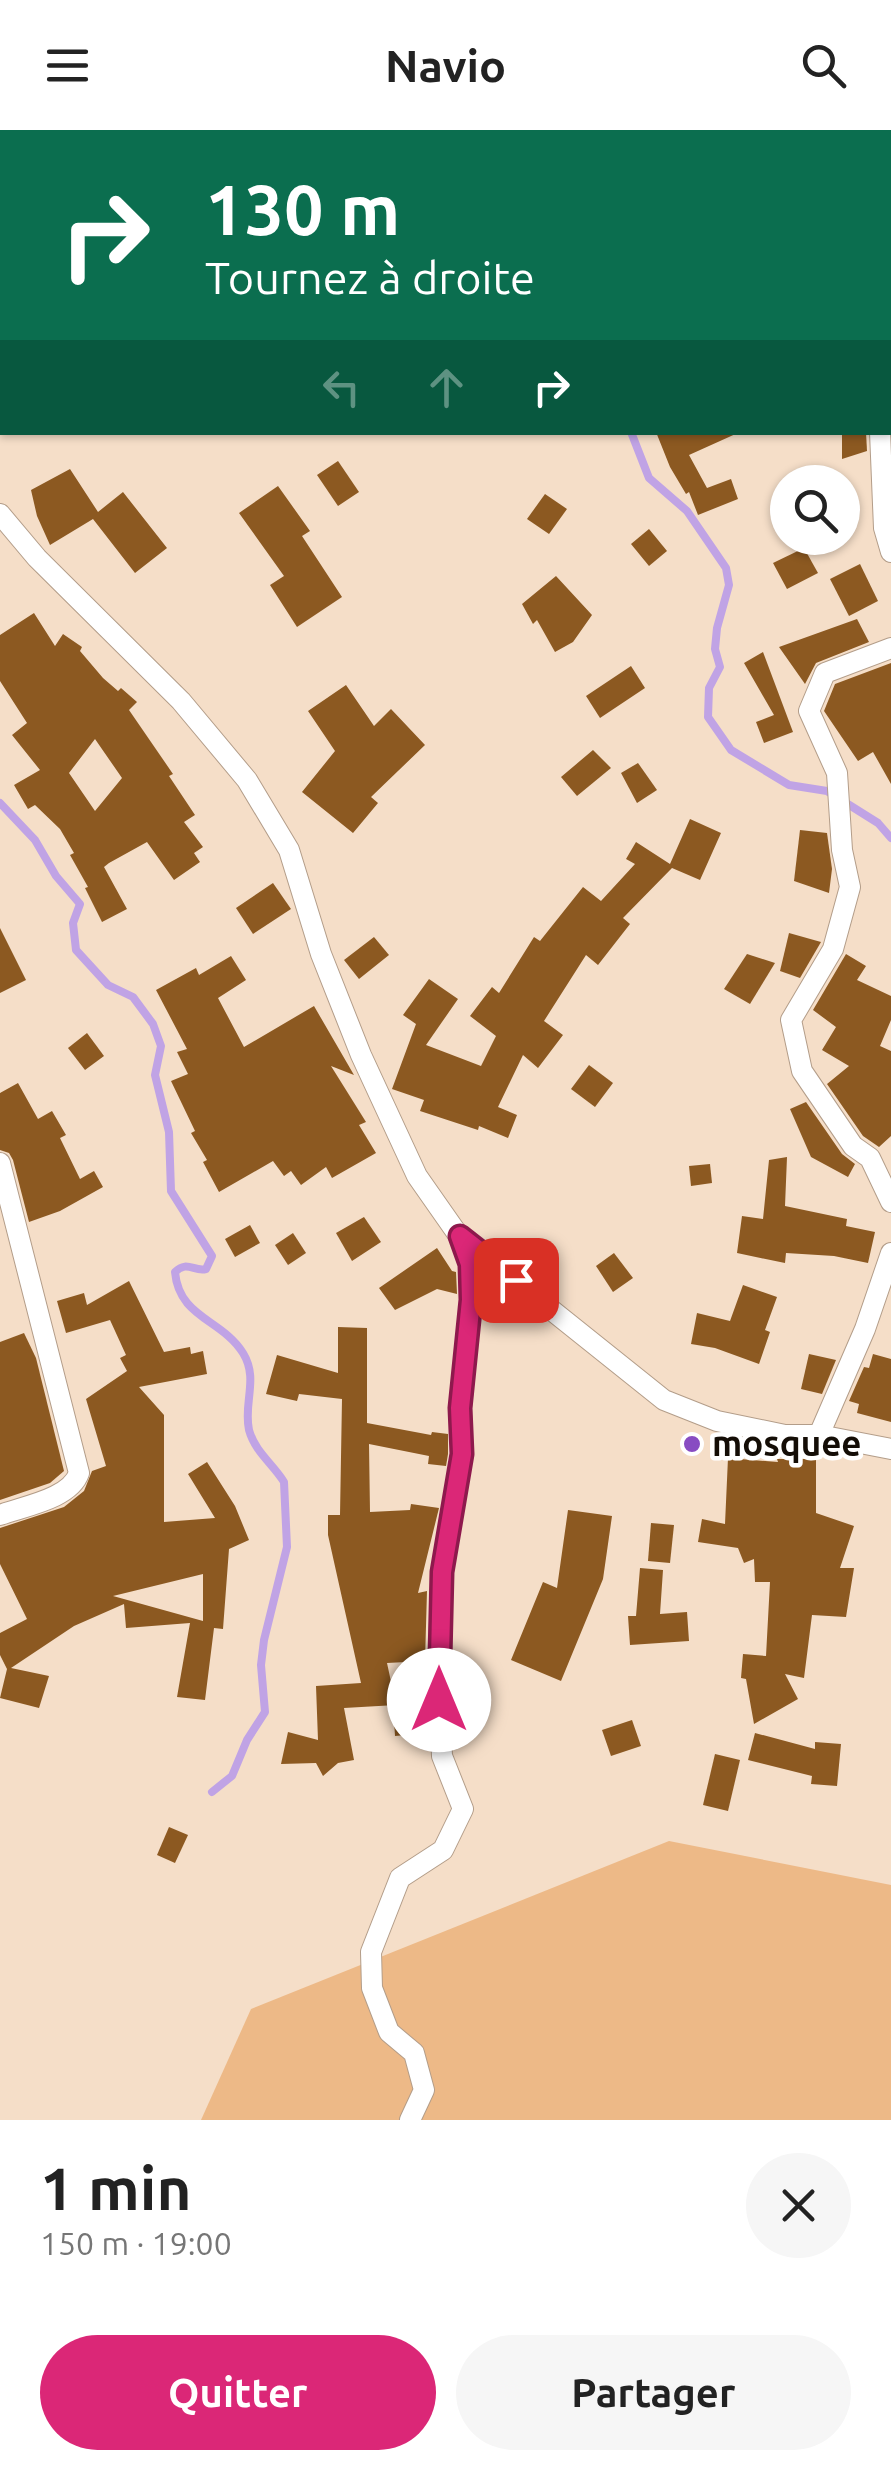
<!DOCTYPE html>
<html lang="fr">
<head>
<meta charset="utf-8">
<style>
	:root { --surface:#fff; --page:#f6f6f6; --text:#222; --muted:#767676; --accent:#db2777 }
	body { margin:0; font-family:Ubuntu,sans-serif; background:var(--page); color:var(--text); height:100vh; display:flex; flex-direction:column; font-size:38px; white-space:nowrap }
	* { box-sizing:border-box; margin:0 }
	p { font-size:32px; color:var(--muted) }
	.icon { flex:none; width:55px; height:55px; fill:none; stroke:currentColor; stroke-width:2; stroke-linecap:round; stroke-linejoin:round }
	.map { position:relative; height:1990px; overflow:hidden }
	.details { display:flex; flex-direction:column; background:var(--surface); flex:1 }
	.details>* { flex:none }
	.banner { position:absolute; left:0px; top:0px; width:892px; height:305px; box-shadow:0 2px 8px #0004; background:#0b6e4f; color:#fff; overflow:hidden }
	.buttons { position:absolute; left:770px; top:335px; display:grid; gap:20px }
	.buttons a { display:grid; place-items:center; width:90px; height:90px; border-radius:50%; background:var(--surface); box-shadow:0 2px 8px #0004; font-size:50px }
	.pin { position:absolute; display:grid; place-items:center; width:85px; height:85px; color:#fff; margin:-42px; border-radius:20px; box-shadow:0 5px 15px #0006 }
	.me { position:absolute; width:110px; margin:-55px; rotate:0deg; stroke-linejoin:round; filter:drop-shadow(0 0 8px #0008) }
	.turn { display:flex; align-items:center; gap:35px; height:210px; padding:0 40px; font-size:45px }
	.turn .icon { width:130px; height:130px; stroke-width:2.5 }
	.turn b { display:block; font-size:70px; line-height:85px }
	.lanes { display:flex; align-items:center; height:95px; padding:0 40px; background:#0003; justify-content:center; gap:50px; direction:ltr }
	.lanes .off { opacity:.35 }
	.round { display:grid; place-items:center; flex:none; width:105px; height:105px; border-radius:52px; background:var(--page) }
	.summary { display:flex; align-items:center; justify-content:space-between; height:170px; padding:0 40px }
	h1 { font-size:60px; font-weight:700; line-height:75px }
	.button { display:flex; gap:20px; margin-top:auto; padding:20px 40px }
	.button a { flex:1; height:115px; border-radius:60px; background:var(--accent); color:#fff; font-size:40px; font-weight:700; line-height:115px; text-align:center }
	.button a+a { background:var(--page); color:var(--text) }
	header { display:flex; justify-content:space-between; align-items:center; height:130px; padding:0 40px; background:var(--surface); font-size:45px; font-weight:700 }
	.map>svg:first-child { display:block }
	.green { fill:#edb987 }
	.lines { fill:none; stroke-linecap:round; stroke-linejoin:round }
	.stream { stroke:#c0a3e5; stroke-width:8 }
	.building { fill:#8c5921; fill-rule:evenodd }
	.minor-casing { stroke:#b39d89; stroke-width:22 }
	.minor { stroke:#fff; stroke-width:20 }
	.route-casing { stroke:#8e194d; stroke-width:25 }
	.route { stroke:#db2777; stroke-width:18 }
	.poi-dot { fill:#884cc2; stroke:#fff; stroke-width:4 }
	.labels { text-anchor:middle; stroke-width:9; stroke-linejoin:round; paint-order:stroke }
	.poi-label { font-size:35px; font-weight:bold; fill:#140d06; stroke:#fff; text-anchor:start }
</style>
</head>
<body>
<header><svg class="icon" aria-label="menu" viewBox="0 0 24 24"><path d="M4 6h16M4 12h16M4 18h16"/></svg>Navio<svg class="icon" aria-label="search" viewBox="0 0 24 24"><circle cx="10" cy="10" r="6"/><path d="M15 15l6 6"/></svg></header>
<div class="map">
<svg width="891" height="1990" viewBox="0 0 891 1990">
	<rect width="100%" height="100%" fill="#f5dec8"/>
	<!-- green -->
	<path class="green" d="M669,1711L891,1755V1990H201L251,1879Z"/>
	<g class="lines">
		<!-- stream -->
		<g class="stream">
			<path d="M231,0L235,2"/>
			<path d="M631,302L649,348L687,381L726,438L729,455L717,498L715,519L720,537L709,558L708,587L731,620L789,655L827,661L878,693L891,708"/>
			<path d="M0,673L35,710L56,746L80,774L73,793L76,820L108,855L133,867L153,894L161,916L155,945L169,1002L171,1061L212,1126L206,1139C194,1142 187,1130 175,1142C179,1188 222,1189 243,1223C259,1249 243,1273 249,1300C255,1322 273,1334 284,1352L287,1417L264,1510L261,1535L265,1582L247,1610L232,1646L212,1662"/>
		</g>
	</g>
	<!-- building -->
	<g class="building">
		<path d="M656,302H740L689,325L707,358L731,349L738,369L698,385L689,362L686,364L670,337Z"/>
		<path d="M842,302H866L867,321L842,329Z"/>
		<path d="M338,331L359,362L338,376L317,345Z"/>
		<path d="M70,339L98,382L123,362L167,418L135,443L93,389L50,415L37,386L31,360Z"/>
		<path d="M278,356L310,401L302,406L342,467L297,497L270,455L284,446L239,383Z"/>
		<path d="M545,364L567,379L549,404L527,389Z"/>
		<path d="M649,399L667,421L649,436L631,414Z"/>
		<path d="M804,418L818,443L787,459L773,433Z"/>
		<path d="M860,434L878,471L849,486L830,449Z"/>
		<path d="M556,446L592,485L573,512L555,522L537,490L533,494L522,474Z"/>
		<path d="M34,483L55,516L63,504L82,517L80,521L103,548L118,561L121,558L137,572L129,580L173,644L169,646L195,685L184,692L203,717L194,723L200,732L174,750L147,712L109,733L104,737L127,779L102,792L85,758L88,757L70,725L74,723L60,699L35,675L28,679L14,655L40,640L12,605L27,593L0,551V505ZM95,609L122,648L95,681L69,643Z"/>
		<path d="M857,489L869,512L816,533L805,554L779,517Z"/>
		<path d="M763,522L793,602L764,613L756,592L774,585L744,533Z"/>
		<path d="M891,533V654L873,622L858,631L824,581L835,554Z"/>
		<path d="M631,536L645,558L600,588L586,566Z"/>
		<path d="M346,555L374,596L391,579L425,615L371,667L378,673L353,703L302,662L335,621L308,581Z"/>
		<path d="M593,620L611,638L577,666L561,647Z"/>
		<path d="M638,633L657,660L637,673L621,643Z"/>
		<path d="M690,689L721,703L700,750L672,738L623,788L630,794L598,835L586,825L544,891L563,905L538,938L523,925L498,977L517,985L508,1008L479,996L478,1000L420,981L424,970L392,959L416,894L403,885L429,849L458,869L426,915L481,936L496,906L470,886L492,857L499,863L534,807L540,811L583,757L601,771L635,734L626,729L636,712L670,734Z"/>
		<path d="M800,700L827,703L832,739L829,763L794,751Z"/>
		<path d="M273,753L291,779L253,804L236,778Z"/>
		<path d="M0,798L26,850L0,863Z"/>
		<path d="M789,803L821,812L800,848L780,841Z"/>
		<path d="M374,807L389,825L359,849L344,830Z"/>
		<path d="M747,824L775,833L750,874L724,859Z"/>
		<path d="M846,824L866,836L857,850L891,866V890L880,916L891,921V1006L879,1017L863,1006L827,954L849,936L822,920L836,897L813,880Z"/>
		<path d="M231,826L246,850L218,868L244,917L314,876L354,945L331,936L366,992L359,995L376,1023L332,1048L326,1037L301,1055L291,1041L284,1046L273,1031L219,1062L203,1032L207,1030L191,1003L195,1001L171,951L188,944L177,922L187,919L156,860L196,838L199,845Z"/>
		<path d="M87,903L104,926L85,940L68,918Z"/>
		<path d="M589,935L613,953L595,977L571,959Z"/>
		<path d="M18,953L38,989L52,981L66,1005L60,1008L80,1049L94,1041L103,1057L60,1081L29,1092L13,1030L9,1023L0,1020V963Z"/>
		<path d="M806,972L842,1024L855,1034L848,1047L811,1027L790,979Z"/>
		<path d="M787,1027L785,1076L847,1089L846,1096L875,1102L868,1133L834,1126L786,1123L785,1133L737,1123L742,1086L763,1089L769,1030Z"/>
		<path d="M710,1034L712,1053L691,1056L689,1036Z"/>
		<path d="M364,1087L381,1112L352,1131L336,1103Z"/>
		<path d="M250,1095L260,1113L235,1127L225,1109Z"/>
		<path d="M293,1103L306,1123L288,1135L275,1115Z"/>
		<path d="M437,1118L452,1141L456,1142L457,1164L437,1159L395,1180L379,1158Z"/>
		<path d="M614,1123L633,1148L613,1162L596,1136Z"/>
		<path d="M129,1151L164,1222L190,1217L191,1224L203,1221L207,1244L139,1257L164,1285V1392L215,1388L188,1344L207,1332L235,1376L249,1410L229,1419L223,1499L214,1498L205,1570L177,1567L190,1493L126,1498L124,1474L74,1496L11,1538L49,1546L39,1578L0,1568L7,1539L0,1525V1503L27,1489L0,1434V1398L64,1377L84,1361L92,1341L106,1336L86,1269L127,1241L120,1228L126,1225L110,1190L66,1203L57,1171L84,1163L87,1175ZM203,1444V1491L113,1466Z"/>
		<path d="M743,1155L777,1167L765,1200L770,1202L759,1234L715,1218L691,1214L697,1183L730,1191Z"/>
		<path d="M338,1197L367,1198V1293L431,1305L432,1302L448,1304V1324L446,1336L428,1334L429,1326L369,1314L370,1382L410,1380L411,1374L439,1378L418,1463L427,1461L425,1531L387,1533L396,1575L344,1578L354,1630L338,1633L323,1646L316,1633L281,1634L288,1602L318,1610L316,1556L361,1553L328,1405V1385H340L342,1269L299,1264L297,1271L266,1264L277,1225L338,1243Z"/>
		<path d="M24,1203L36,1228L64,1341L50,1353L0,1370V1212Z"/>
		<path d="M809,1224L836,1230L822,1264L801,1259Z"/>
		<path d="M873,1224L891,1229V1292L857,1283L859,1274L849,1271L864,1237L869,1238Z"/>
		<path d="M728,1328L778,1332L777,1329H816V1383L854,1396L840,1438H854L846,1487L812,1485L804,1548L785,1544L798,1569L754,1594L746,1549L741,1548L743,1524L766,1526L770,1452H755L754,1429L744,1433L738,1418L698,1412L702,1389L725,1394Z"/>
		<path d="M568,1380L612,1386L603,1449L561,1551L511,1530L543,1452L557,1458Z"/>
		<path d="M651,1393L674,1395L670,1433L648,1431Z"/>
		<path d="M640,1438L663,1440L660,1484L687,1482L689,1511L630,1515L628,1486H636Z"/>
		<path d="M426,1574L427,1603L395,1606L393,1576Z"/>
		<path d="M632,1590L641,1616L611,1626L602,1600Z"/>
		<path d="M755,1603L815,1619V1612L841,1614L837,1656L811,1654L812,1646L748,1630Z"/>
		<path d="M715,1624L740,1630L728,1681L703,1675Z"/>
		<path d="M169,1697L188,1705L175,1733L157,1725Z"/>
	</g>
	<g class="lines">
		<defs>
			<g id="minor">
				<path d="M890,124H891"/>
				<path d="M880,302L884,398L891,422"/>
				<path d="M0,384L37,428L181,571L247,650L289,720L321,824L361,925L417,1046L459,1106L664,1270L717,1291L785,1305H819L891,1319"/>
				<path d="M891,518L825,543L809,581L837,643L842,720L850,757L833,819L791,890L802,941L853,1016L870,1028L891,1072"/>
				<path d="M0,1033L79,1343C70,1369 24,1376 0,1385"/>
				<path d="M819,1305L865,1199L891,1123"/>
				<path d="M410,1990L424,1960L414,1923L389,1902L372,1858L371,1822L400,1748L443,1720L463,1679L442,1626L438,1542L442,1442L462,1325L461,1278L471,1169L470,1134L460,1108"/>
			</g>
		</defs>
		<!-- minor casing -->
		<use href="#minor" class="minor-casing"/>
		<!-- minor -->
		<use href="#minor" class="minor"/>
	</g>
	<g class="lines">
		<defs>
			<path id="route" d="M439,1570L442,1442L462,1324L460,1278L471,1170L470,1134L460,1106L516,1150"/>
		</defs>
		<!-- route casing -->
		<use href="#route" class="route-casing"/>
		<!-- route -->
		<use href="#route" class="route"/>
	</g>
	<!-- markers -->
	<circle class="poi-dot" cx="692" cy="1314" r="10"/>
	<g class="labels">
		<!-- poi labels -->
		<g class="poi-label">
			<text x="712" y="1326">mosquee</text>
		</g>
	</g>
</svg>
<div class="buttons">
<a><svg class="icon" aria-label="search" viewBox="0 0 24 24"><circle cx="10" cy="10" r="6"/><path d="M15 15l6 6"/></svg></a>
</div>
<div class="pin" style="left:516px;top:1150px;background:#d93025"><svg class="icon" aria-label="arrive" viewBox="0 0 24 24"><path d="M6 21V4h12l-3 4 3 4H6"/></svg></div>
<svg class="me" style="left:439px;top:1570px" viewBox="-20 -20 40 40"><circle r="19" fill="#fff"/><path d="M0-13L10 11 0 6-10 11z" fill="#db2777"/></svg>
<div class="banner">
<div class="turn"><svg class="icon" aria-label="right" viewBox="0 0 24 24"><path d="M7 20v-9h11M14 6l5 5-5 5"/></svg><div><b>130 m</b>Tournez à droite</div></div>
<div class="lanes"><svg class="icon off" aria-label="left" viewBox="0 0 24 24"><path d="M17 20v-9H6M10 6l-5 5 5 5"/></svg><svg class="icon off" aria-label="ahead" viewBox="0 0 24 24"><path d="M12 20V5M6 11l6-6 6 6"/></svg><svg class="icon" aria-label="right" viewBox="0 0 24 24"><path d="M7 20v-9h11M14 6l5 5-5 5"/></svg></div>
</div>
</div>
<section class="details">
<div class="summary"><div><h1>1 min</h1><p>150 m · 19:00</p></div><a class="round"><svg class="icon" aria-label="close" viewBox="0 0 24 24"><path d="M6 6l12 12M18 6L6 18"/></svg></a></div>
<div class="button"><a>Quitter</a><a>Partager</a></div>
</section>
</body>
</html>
